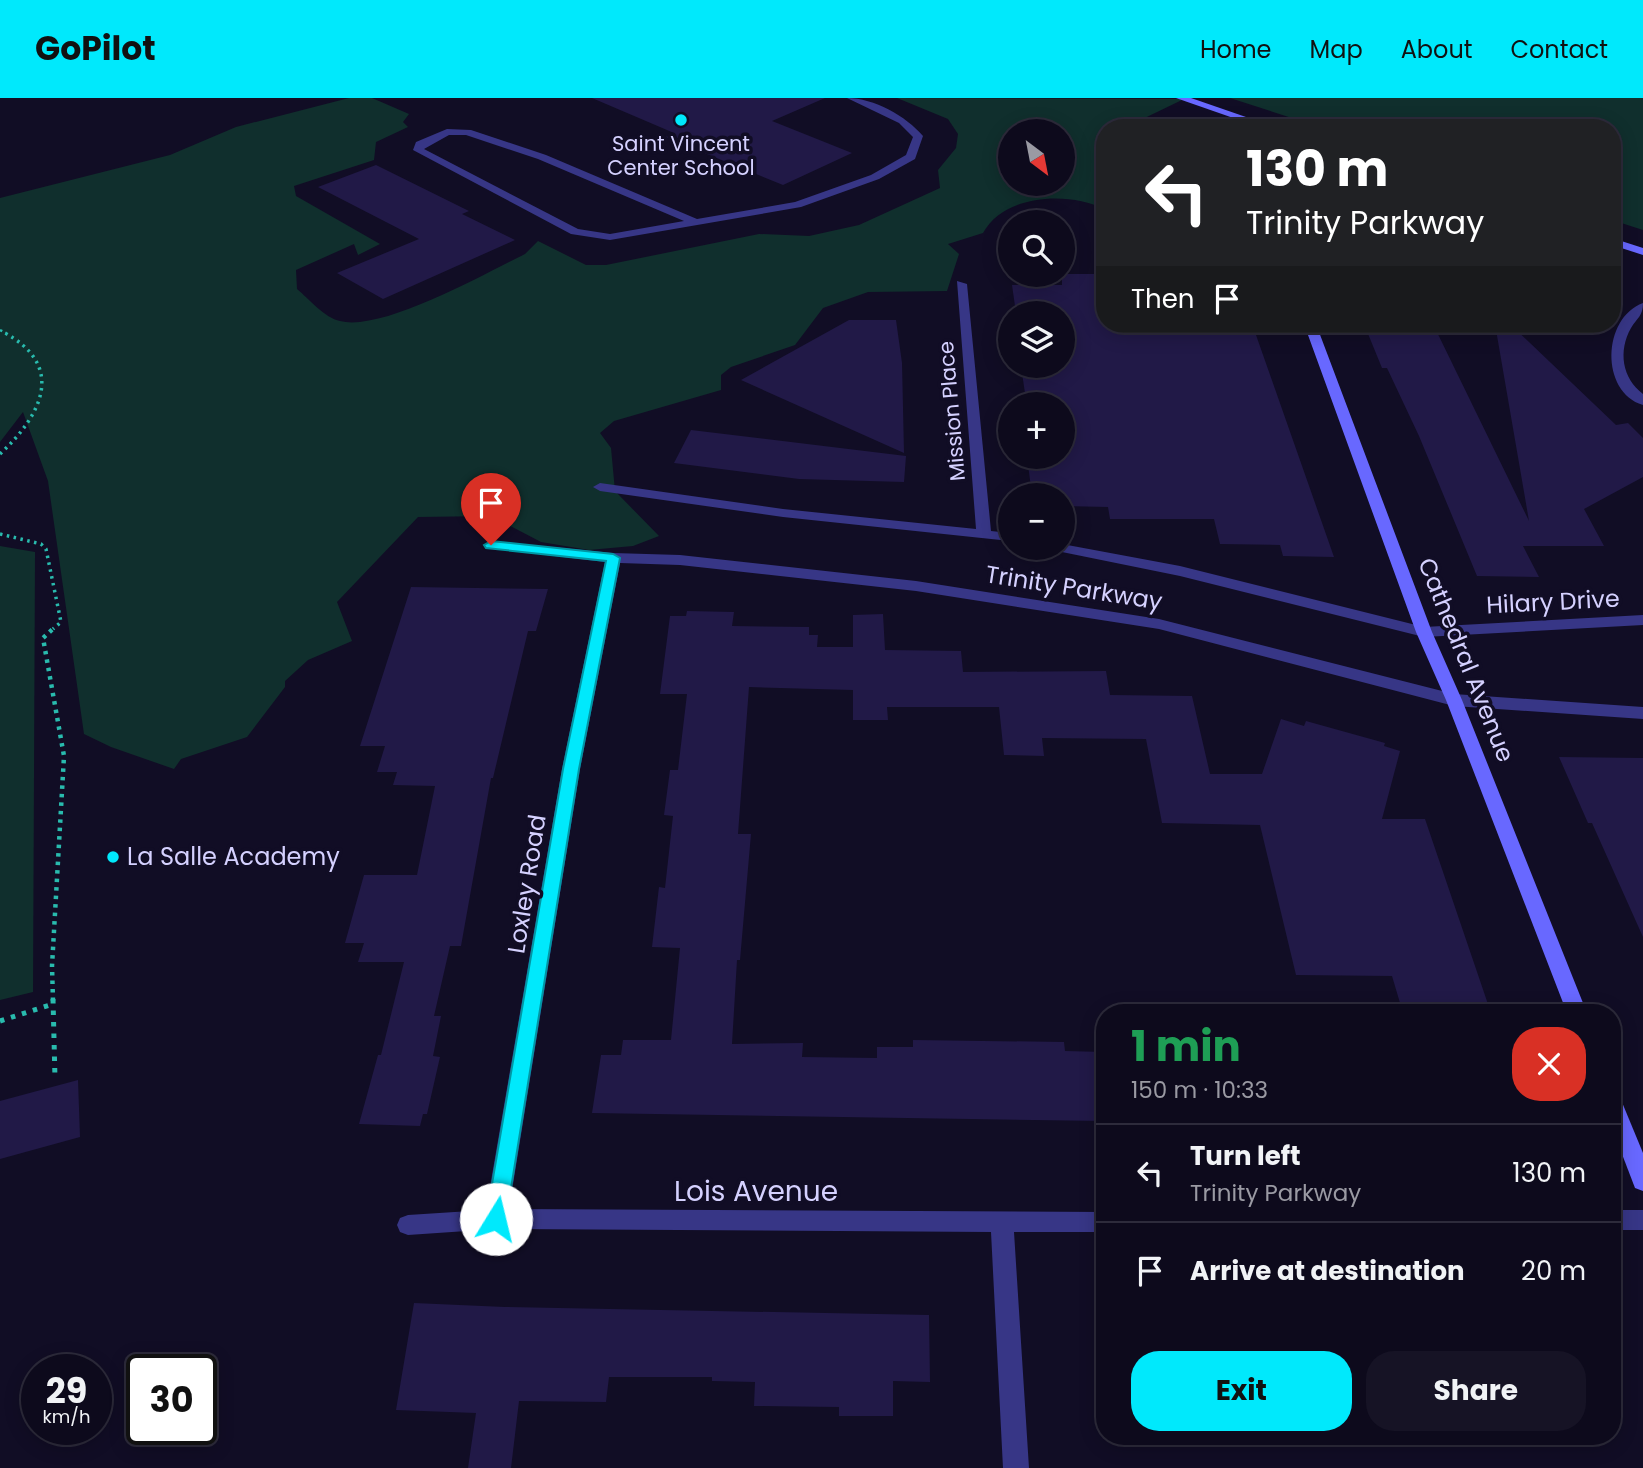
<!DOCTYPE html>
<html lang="en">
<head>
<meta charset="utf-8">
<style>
	:root { --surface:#0d0a1c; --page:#161325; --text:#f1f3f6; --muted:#9a9aa3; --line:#2d2b3b; --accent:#00e9fc }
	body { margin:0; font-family:Poppins,sans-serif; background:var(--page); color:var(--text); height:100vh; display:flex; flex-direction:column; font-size:26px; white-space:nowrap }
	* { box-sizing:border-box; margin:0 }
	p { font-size:23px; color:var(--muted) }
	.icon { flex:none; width:38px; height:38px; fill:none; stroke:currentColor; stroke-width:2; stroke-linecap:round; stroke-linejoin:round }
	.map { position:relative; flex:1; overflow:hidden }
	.drawer { position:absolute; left:1096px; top:906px; width:525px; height:441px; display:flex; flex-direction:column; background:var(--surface); border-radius:28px; box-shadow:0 4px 18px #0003,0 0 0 2px var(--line) }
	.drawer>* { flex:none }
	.banner { position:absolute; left:1096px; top:21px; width:525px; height:214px; border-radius:28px; box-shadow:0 4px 18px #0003,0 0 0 2px var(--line); background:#202124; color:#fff; overflow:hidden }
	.needle { width:46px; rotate:148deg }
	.controls { position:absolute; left:998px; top:21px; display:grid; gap:14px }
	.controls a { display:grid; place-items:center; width:77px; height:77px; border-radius:50%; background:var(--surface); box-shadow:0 4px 18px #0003,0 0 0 2px var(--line); font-size:35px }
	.speed { position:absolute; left:21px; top:1256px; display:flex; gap:14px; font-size:35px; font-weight:700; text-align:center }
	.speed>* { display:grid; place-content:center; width:91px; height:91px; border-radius:50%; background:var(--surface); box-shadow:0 4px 18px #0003,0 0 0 2px var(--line); line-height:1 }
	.speed small { font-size:18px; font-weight:400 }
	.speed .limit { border:4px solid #111; border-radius:10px; background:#fff; color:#111 }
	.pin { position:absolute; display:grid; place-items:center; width:60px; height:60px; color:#fff; margin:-72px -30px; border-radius:50% 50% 50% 0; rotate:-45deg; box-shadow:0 0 7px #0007 }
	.pin .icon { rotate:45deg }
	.me { position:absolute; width:77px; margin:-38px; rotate:9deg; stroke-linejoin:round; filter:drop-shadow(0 0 5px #0008) }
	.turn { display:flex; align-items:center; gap:24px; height:147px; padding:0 35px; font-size:32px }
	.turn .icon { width:91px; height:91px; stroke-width:2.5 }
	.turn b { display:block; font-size:49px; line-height:60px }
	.then { display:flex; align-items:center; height:66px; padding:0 35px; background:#0003; gap:14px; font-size:26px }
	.round { display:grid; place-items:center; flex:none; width:74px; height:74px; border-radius:28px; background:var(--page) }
	.headline { display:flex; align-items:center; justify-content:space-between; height:119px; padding:0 35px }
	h1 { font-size:42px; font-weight:700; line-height:52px; color:#1e9e55 }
	.cta { display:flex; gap:14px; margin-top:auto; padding:14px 35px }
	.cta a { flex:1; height:80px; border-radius:28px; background:var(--accent); color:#111; font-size:28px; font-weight:700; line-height:80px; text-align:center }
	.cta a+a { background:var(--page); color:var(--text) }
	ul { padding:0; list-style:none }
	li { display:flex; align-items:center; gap:21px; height:98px; padding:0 35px; border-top:2px solid var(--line) }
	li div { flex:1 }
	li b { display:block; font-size:26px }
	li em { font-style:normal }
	header { display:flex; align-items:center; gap:42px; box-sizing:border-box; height:98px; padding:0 35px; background:var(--accent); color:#111 }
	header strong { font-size:33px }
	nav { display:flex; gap:38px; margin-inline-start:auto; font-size:24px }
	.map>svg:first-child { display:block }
	.green { fill:#102f2d; fill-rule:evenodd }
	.building { fill:#211947 }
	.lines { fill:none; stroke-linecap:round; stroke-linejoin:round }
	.path-far3 { stroke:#29bbae; stroke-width:2.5; stroke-dasharray:2.5 3.5; stroke-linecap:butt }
	.path-far2 { stroke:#29bbae; stroke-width:3.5; stroke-dasharray:2.5 4.5; stroke-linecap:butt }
	.path-far1 { stroke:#29bbae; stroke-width:4.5; stroke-dasharray:3.5 5; stroke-linecap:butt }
	.path { stroke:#29bbae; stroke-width:5; stroke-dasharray:4.5 7; stroke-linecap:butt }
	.lane { fill:#373686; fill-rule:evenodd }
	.street { fill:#373686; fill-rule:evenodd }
	.secondary { fill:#6868ff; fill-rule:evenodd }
	.route { fill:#00e9fc; stroke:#0097a4; stroke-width:2 }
	.poi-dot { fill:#00e9fc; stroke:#110d25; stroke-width:2.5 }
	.labels { text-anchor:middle; stroke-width:7; stroke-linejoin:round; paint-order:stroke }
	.far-poi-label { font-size:21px; fill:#d5d1ff; stroke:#110d25 }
	.far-street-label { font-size:21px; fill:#d5d1ff; stroke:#110d25 }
	.street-label { font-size:24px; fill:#d5d1ff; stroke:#110d25 }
	.poi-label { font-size:24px; fill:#d5d1ff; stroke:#110d25; text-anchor:start }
	.near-street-label { font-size:28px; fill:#d5d1ff; stroke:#110d25 }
</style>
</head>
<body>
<header>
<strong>GoPilot</strong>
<nav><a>Home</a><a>Map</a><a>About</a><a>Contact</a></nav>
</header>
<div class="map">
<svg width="1643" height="1370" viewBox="0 0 1643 1370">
	<rect width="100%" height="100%" fill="#110d25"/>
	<!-- green -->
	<g class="green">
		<path d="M349,0H372L409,16L403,24L408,29L376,44L374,62L294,88L296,98L380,146L358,157L354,146L296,172L297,191C309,201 325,220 340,223C382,234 484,176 525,156L538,143L586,167H606L759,136L809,138L859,127L940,90L938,72L956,50L958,36L948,21L897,0L1184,1L1124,30H1104V111C1069,93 1004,96 983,135L948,146L959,156L947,193L868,194L823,210L795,247L731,269L721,277V292L614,323L600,335L611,350L615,393L659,438L633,448L589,452L541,444L491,418L418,419L337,504L352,543L308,562L285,583V589L247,639L181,661L174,671L111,649L84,636L48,383L23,314L0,344V100L170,57L236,29ZM1010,33H1062V86H1010Z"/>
		<path d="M1230,0H1643V132L1612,122V30H1323Z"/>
		<path d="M0,448L35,454L33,894L0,902Z"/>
	</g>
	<!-- building -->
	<g class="building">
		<path d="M592,0H825L772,23L852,55L783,87L665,39L674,35Z"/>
		<path d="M376,67L469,113L462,116L515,142L383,201L337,175L419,141L318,89Z"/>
		<path d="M1062,176H1099L1104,196V226H1179V236L1256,237L1334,459L1283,458L1280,447L1220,446L1214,421H1110L1108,409L1062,408V397H1032L1027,359H1062V306H1021L1020,302H1026L1021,268H1062V215H1016L1012,187H1062Z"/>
		<path d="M849,222H896L902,265L904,355L741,282Z"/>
		<path d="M1364,226H1433L1529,423L1495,226H1510L1616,327L1628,325L1643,340V379L1584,411L1604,448H1523L1539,479L1477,478L1419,338L1387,270H1382Z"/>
		<path d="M691,332L906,358L904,384L799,381L674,365Z"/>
		<path d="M411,489L548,491L536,533H528L493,680H491L461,848H450L434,918H441L433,958L440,959L427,1016H423L420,1028L359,1026L378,957H381L404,864H358L364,845H345L364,777H417L435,688L393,687L397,674H377L385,648H360Z"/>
		<path d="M687,513L734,514L732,528L809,529V537H818L817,549H853V517L883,516L885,552L961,553L963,574L1106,573L1110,597L1192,598L1210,676H1262L1281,621L1304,628L1306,623L1385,645L1384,648L1400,653L1382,721H1425L1491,915H1403L1392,878L1296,877L1260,727L1162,725L1146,641L1042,640L1044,658L1004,657L999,609H887L888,622H853V592L749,589L738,736H751L740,862H737L732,946L803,945L802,959L877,960V949H913V942L1064,944L1065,953L1104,954V1023L592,1015L601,957H621L623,942H671L680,850L652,849L659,789L665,790L673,718L664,717L670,672H678L687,596H660L670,518H686Z"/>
		<path d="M1559,659L1643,660V839L1592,725H1588Z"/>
		<path d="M78,982L80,1039L0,1061V1003Z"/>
		<path d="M414,1205L505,1209L929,1217L930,1284L893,1283V1318H839V1309L754,1308L755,1284L712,1283V1279H609L606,1304L519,1303L511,1370H468L476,1315L396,1312Z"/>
	</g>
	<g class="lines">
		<!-- path-far3 -->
		<path class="path-far3" d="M0,232L6,235"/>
		<!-- path-far2 -->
		<g class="path-far2">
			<path d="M0,356C43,316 66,267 3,234"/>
			<path d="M0,436L41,446L46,451L61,524L53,531"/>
		</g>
		<!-- path-far1 -->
		<path class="path-far1" d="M53,903L52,868L64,658L43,540L55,529"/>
		<!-- path -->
		<g class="path">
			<path d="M53,901L55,981"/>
			<path d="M0,923L53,906"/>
		</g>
		<!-- lane -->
		<path class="lane" d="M847,0C874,0 906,18 923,38L915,61L879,81L801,109L610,142L571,136L413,52L416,44L447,31L471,32L546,57L697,121L795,104L871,77L906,57L913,39L899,25ZM449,37H466L538,61L684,123L610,136L578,131L424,51Z"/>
		<!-- street -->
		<g class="street">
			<path d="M957,183L967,186L991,433L1010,435V443L783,419L600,393L593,389L600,385L783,411L976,431Z"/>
			<path d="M1643,205C1643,218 1637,220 1631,230C1618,253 1622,280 1643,296V307C1600,294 1602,220 1643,205Z"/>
			<path d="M491,443L613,455L680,457L916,483L1159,521L1454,596L1643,609V621L1454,608L1159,531L916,493L680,467L620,465L580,671L509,1111L1104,1114V1134H1014L1029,1370H1003L991,1134L496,1131L408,1137L400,1134L397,1127L400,1120L408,1117L486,1112L562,671L605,464L486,450L484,447Z"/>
			<path d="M1062,446L1180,468L1424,529L1643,517V527L1424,539L1180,478L1057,453L1055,450H1062Z"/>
			<rect x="1612" y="1112" width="31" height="20"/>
		</g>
		<!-- secondary -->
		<g class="secondary">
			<path d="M1176,0H1191L1278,30H1262Z"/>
			<path d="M1612,140L1643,150V157L1612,147Z"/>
			<path d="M1304,226H1316L1432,534L1462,602L1587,915H1567L1446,602L1416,534Z"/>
			<path d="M1612,994L1619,997L1643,1055V1093L1635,1090L1612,1030Z"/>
		</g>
	</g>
	<!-- route -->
	<path class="route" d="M491,443L613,456L620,460L579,671L506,1121L503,1127L496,1130L489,1127L486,1121L563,671L606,463L486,450L484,447Z"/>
	<!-- markers -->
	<g class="poi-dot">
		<circle cx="681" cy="22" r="7"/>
		<circle cx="113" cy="759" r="7"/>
	</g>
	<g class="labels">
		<!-- far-poi labels -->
		<g class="far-poi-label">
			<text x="681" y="53">Saint Vincent<tspan x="681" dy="24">Center School</tspan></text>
		</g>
		<!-- far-street labels -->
		<g class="far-street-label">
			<text transform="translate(952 313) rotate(-95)" y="7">Mission Place</text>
		</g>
		<!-- street labels -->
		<g class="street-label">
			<text transform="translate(1074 490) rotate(9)" y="8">Trinity Parkway</text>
			<text transform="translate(1553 504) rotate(-3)" y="8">Hilary Drive</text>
			<text transform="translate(1466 562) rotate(68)" y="8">Cathedral Avenue</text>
			<text transform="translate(527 786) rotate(-81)" y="8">Loxley Road</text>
		</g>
		<!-- poi labels -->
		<g class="poi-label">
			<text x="127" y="767">La Salle Academy</text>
		</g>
		<!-- near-street labels -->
		<g class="near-street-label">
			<text x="756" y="1103">Lois Avenue</text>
		</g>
	</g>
</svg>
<div class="controls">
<a><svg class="needle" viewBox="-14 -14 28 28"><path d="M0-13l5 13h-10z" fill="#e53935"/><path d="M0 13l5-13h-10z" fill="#9a9aa3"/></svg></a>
<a><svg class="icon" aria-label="search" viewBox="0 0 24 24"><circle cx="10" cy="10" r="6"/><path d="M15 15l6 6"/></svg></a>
<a><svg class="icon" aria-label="layers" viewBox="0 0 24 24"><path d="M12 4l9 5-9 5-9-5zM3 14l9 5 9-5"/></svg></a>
<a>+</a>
<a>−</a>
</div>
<div class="speed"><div>29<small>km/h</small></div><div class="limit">30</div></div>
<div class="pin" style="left:491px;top:447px;background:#d93025"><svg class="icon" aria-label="arrive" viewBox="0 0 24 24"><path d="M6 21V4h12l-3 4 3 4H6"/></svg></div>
<svg class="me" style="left:496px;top:1121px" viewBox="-20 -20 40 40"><circle r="19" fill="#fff"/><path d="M0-13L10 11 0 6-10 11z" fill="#00e9fc"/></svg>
<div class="banner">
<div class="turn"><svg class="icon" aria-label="left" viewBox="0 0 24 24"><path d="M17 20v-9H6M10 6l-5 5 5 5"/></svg><div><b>130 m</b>Trinity Parkway</div></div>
<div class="then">Then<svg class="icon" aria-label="arrive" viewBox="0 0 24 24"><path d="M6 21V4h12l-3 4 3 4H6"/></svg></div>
</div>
<section class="drawer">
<div class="headline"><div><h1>1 min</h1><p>150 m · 10:33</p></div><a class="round" style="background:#d93025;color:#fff"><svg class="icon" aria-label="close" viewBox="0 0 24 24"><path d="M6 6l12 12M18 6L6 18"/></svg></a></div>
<ul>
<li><svg class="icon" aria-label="left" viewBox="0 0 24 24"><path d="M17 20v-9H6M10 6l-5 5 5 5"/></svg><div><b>Turn left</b><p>Trinity Parkway</p></div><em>130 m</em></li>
<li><svg class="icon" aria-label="arrive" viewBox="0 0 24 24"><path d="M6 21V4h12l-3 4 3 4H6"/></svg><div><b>Arrive at destination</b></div><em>20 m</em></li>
</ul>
<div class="cta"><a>Exit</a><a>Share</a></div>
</section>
</div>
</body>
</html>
